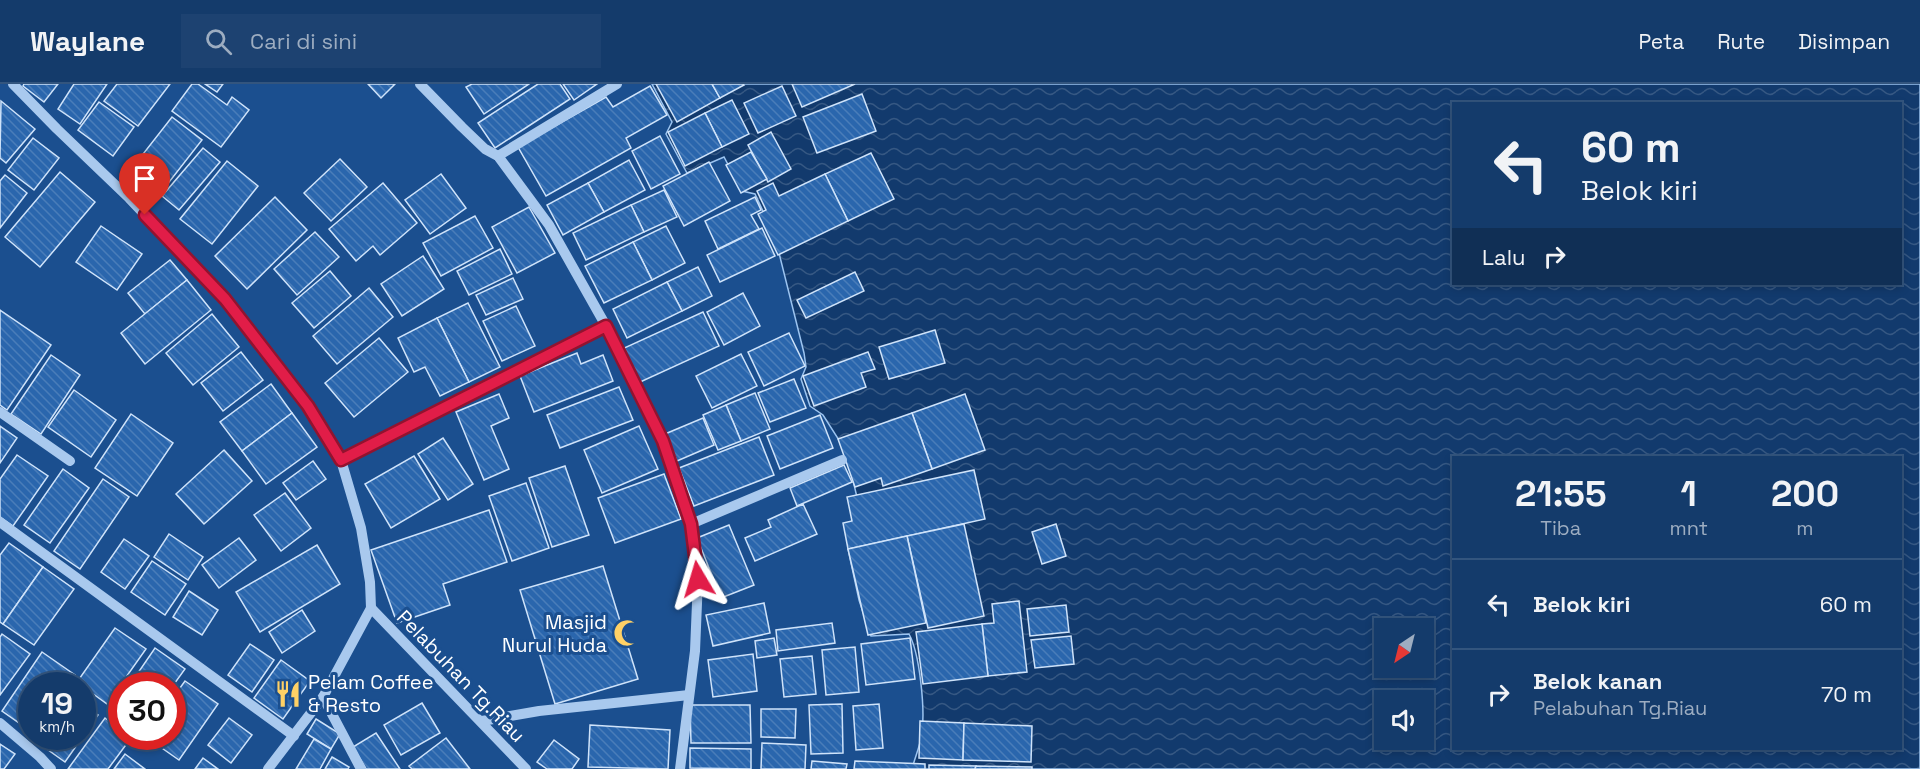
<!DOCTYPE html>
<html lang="id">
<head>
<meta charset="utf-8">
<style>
	:root { --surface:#143b6b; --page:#1d4271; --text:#f1f3f6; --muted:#9dadc1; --line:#33557e }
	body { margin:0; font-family:"Space Grotesk",sans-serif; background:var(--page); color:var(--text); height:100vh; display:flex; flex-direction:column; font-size:22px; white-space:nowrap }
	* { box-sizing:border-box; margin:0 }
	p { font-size:20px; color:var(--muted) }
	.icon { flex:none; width:33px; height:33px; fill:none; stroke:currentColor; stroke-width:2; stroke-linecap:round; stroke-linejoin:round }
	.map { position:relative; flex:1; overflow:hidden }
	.drawer { position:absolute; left:1452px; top:372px; width:450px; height:294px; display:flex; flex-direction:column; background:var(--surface); border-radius:0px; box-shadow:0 3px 9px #0003,0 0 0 2px var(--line) }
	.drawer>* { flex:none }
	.banner { position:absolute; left:1452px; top:18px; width:450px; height:183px; border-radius:0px; box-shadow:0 3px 9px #0003,0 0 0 2px var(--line); background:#143b6b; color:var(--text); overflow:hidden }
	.needle { width:39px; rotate:215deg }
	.controls { position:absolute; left:1374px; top:534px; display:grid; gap:12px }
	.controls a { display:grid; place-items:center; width:60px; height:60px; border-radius:0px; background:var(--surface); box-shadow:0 3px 9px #0003,0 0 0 2px var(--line); font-size:30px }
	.speed { position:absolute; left:18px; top:588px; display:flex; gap:12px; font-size:30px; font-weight:700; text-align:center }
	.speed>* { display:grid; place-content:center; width:78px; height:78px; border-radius:50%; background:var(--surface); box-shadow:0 3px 9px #0003,0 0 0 2px var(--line); line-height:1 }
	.speed small { font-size:15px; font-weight:400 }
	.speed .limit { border:9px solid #d22; background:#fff; color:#111 }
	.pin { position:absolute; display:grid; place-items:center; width:51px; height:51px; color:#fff; margin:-62px -26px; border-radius:50% 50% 50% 0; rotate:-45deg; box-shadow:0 0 6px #0007 }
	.pin .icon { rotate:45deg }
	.me { position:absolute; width:66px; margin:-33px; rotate:353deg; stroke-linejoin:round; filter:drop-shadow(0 0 4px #0008) }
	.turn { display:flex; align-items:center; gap:21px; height:126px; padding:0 30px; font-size:27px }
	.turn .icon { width:78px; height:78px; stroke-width:2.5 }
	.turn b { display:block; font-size:42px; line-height:51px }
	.then { display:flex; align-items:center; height:57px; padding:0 30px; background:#0003; gap:12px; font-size:22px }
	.eta { display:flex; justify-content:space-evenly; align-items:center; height:102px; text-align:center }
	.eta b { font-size:36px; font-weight:600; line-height:42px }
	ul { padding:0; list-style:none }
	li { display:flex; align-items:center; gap:18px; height:90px; padding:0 30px; border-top:2px solid var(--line) }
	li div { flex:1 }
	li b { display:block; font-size:22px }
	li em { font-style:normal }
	header { display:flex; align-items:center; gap:36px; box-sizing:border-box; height:84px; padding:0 30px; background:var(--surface); border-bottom:2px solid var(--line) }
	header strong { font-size:28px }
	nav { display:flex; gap:33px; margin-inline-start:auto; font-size:21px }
	.search { width:420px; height:54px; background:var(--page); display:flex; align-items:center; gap:15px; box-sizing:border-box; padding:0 21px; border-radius:0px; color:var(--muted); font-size:22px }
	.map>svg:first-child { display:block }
	.water { fill:url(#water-waves); stroke:#9cc4f0; stroke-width:1.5; fill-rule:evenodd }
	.building { fill:url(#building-back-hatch); stroke:#cfe3fa; stroke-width:1.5 }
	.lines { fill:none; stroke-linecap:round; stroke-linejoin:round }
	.minor { stroke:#a9c9ee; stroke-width:10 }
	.route-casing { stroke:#92132f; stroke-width:15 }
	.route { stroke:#e11d48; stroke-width:10 }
	.labels { text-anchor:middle; stroke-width:6; stroke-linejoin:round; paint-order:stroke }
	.poi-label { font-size:20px; fill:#fff; stroke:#1b4f8f; text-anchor:end }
	.street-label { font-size:20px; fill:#fff; stroke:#1b4f8f }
</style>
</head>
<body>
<header>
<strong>Waylane</strong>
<div class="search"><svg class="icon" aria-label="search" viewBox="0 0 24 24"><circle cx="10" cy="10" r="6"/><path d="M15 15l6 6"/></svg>Cari di sini</div>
<nav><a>Peta</a><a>Rute</a><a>Disimpan</a></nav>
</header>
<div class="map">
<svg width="1920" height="685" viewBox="0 0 1920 685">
	<defs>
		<pattern id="water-waves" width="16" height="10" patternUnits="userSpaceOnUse" patternTransform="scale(1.5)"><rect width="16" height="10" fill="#123a6d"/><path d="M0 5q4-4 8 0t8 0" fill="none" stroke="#365883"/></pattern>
		<pattern id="building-back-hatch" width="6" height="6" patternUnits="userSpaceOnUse" patternTransform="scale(1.5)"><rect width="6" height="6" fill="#2a66ad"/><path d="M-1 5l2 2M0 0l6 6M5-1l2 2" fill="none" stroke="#4a7db9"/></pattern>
	</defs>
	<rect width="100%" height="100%" fill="#1b4f8f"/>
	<!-- water -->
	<path class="water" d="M652,0H1920V685H912C915,673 921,660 922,648C925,625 920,570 909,550L871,552L859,516L848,465L866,451L846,367L823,331L810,322L801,295L806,283L804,269L775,153L755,110L742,107L724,73L687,89L666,50L672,38ZM1454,20H1900V200H1454ZM1454,374H1900V664H1454ZM1384,544H1424V584H1384ZM1384,616H1424V656H1384Z"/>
	<!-- building -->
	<g class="building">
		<path d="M24,0H58L44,18L23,2Z"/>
		<path d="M74,0H107L80,40L58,25Z"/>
		<path d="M117,0H170L138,42L104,17Z"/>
		<path d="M192,0H198L227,21L232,13L249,26L221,63L172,27Z"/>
		<path d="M205,0H223L217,8Z"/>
		<path d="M368,0H395L381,14Z"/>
		<path d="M472,0H529L484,30L466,3Z"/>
		<path d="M538,0H560L570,15L495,64L478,39Z"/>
		<path d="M563,0H597L574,16Z"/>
		<path d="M656,0H712L720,14L677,38Z"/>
		<path d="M712,0H743L744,1L720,14Z"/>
		<path d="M792,0H855L802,23Z"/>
		<path d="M650,2L667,31L626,54L631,64L546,112L518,63L606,13L613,23Z"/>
		<path d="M782,2L796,32L758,49L744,19Z"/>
		<path d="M862,10L876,47L817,69L803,33Z"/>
		<path d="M732,16L749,50L722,63L705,29Z"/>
		<path d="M1,17L35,45L6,79L0,74Z"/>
		<path d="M99,18L134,43L113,72L78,46Z"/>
		<path d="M705,29L722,63L685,82L668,48Z"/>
		<path d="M172,33L202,56L166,102L136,79Z"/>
		<path d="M771,48L791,85L768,98L748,61Z"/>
		<path d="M660,52L680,90L651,105L632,67Z"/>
		<path d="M33,54L59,74L34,106L8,86Z"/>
		<path d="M203,64L220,78L179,126L162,112Z"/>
		<path d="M751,68L767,95L741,109L726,81Z"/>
		<path d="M871,69L894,115L848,137L825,90Z"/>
		<path d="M340,75L367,103L331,137L304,109Z"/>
		<path d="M629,76L645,106L604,128L588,99Z"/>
		<path d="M227,77L258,102L212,160L180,135Z"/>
		<path d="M709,78L730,117L684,142L663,102Z"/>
		<path d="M60,88L95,118L40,183L5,153Z"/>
		<path d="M441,90L466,124L430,150L405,116Z"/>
		<path d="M825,90L848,137L778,171L758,130L766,126L757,107L773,99L779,112Z"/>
		<path d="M5,91L27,109L0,144V97Z"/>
		<path d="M383,99L417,139L380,171L373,162L356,177L329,145Z"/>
		<path d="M588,99L604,128L563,151L547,121Z"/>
		<path d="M664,106L677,133L644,148L631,121Z"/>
		<path d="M275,113L307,146L247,205L215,172Z"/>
		<path d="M755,113L761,126L751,131L759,145L718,165L705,137Z"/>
		<path d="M631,121L644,148L586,176L573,149Z"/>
		<path d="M529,123L555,169L517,189L492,143Z"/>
		<path d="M475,132L493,164L441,192L423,159Z"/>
		<path d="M101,142L142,170L117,206L76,178Z"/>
		<path d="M666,142L685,179L652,196L633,158Z"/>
		<path d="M762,144L775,172L720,198L707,171Z"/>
		<path d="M315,148L339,173L297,211L274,185Z"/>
		<path d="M633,158L652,196L604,219L585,182Z"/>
		<path d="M500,165L512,190L469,211L457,187Z"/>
		<path d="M423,172L444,205L402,232L381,200Z"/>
		<path d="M170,176L187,196L145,230L128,209Z"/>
		<path d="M698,183L712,212L682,227L667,198Z"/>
		<path d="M330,187L351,212L314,244L292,219Z"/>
		<path d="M855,188L864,207L806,234L797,216Z"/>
		<path d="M513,194L523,215L486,231L476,211Z"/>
		<path d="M187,196L211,226L145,280L121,249Z"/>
		<path d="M667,198L682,227L627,254L613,225Z"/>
		<path d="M369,204L393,233L337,280L313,252Z"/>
		<path d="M743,209L760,242L724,261L707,228Z"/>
		<path d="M468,219L500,283L469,298L437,234Z"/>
		<path d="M516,222L535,262L502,277L483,237Z"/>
		<path d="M0,226L51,261L7,326L0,321Z"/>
		<path d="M703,228L719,262L638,299L622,265Z"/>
		<path d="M212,230L239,263L193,301L166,269Z"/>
		<path d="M437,234L469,298L440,312L425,283L414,288L398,254Z"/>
		<path d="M935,246L945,279L889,295L879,263Z"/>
		<path d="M789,249L805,282L764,302L748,268Z"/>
		<path d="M379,254L408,288L354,333L325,299Z"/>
		<path d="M241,268L263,296L223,327L201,299Z"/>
		<path d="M868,268L875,285L861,289L866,303L814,322L803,292Z"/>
		<path d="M577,269L581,280L603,271L613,297L534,328L520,292Z"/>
		<path d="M741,270L757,302L712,324L696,292Z"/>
		<path d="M51,271L80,291L41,350L11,330Z"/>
		<path d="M794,295L806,324L770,338L758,309Z"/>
		<path d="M271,300L292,329L242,367L220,338Z"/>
		<path d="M619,303L633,336L560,364L547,331Z"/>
		<path d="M74,306L116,336L91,373L48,343Z"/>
		<path d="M755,309L770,345L741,357L726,321Z"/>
		<path d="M499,310L509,334L491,342L509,385L484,396L456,328Z"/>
		<path d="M965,310L985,366L932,385L912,329Z"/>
		<path d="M726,321L741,357L718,366L703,331Z"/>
		<path d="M292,329L317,363L266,400L242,367Z"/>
		<path d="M912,329L932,385L883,402L881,394L855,403L838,355Z"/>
		<path d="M131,330L173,359L137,412L95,384Z"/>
		<path d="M820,331L833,364L780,385L767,352Z"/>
		<path d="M703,334L714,361L677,377L665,350Z"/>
		<path d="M0,342L17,354L0,379Z"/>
		<path d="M639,342L658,385L602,409L584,366Z"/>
		<path d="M759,353L774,391L694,422L679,384Z"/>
		<path d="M443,354L473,400L448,416L418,370Z"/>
		<path d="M224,366L252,397L204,440L176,410Z"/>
		<path d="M17,371L48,392L13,442L0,433V395Z"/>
		<path d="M414,372L440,415L391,444L365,400Z"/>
		<path d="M313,377L326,395L296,416L283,399Z"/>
		<path d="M844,381L852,398L797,422L790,404Z"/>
		<path d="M565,382L589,451L552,463L529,394Z"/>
		<path d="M63,385L89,404L50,459L24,441Z"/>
		<path d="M974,386L985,435L848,465L843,439L852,437L847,413Z"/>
		<path d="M664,390L681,435L615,459L598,414Z"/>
		<path d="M103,395L129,413L80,485L54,467Z"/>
		<path d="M526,399L549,464L512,477L489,412Z"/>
		<path d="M285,409L311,444L281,467L254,431Z"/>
		<path d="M803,420L817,450L755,477L745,454L771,443L768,436Z"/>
		<path d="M489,426L507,478L443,500L450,521L397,539L371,466Z"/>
		<path d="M964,440L984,532L928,544L907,452Z"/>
		<path d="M1056,440L1066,472L1042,480L1032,448Z"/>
		<path d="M729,441L754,501L721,514L697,454Z"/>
		<path d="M169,450L203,473L188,496L154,473Z"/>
		<path d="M907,452L926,539L868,551L848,465Z"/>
		<path d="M239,454L256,476L219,504L202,481Z"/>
		<path d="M124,455L149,472L125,505L101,488Z"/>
		<path d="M9,459L43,483L3,540L0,538V471Z"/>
		<path d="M317,461L340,500L260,548L236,508Z"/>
		<path d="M152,477L186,500L165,531L131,508Z"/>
		<path d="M603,482L638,595L555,620L520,506Z"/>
		<path d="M43,483L74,505L34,561L3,540Z"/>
		<path d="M189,507L218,526L202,551L173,533Z"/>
		<path d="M1019,517L1027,588L988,592L982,540L994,539L992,520Z"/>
		<path d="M764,519L770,549L713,562L706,531Z"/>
		<path d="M1066,521L1069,548L1030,552L1027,525Z"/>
		<path d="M302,526L315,547L282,569L269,548Z"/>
		<path d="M832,539L835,559L778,567L776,546Z"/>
		<path d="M982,540L988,592L923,600L916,548Z"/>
		<path d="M115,544L146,565L107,620L77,598Z"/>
		<path d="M2,550L30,570L0,611V553Z"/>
		<path d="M1071,552L1074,580L1035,584L1031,556Z"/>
		<path d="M774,554L777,571L757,574L755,557Z"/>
		<path d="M910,554L915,595L866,601L861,560Z"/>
		<path d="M250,560L274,576L252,608L228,591Z"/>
		<path d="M855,563L859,608L826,611L822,566Z"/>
		<path d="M155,564L185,585L172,603V602H129Z"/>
		<path d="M42,568L75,591L69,602H32V648L2,627Z"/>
		<path d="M753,570L757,607L713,613L708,576Z"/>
		<path d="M812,572L816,610L784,613L780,575Z"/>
		<path d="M281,576L310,597L283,635L254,614Z"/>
		<path d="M185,597L218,620L179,676L146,653L172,652V615Z"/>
		<path d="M122,612V635L111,627Z"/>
		<path d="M422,619L440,649L401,671L384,641Z"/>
		<path d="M82,620L98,631L65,678L37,658L41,652H82Z"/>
		<path d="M842,620L843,669L811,670L809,621Z"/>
		<path d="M879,620L883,664L856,666L853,622Z"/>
		<path d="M690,621H750L751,659H691Z"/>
		<path d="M761,625H796L795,654L761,653Z"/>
		<path d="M105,634L122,647V652L131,654L108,685H68Z"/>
		<path d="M229,634L252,651L231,679L208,661Z"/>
		<path d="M316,635L340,650L331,665L307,650Z"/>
		<path d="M920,637L964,639L963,676L919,674Z"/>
		<path d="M964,639L1032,642L1031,678L963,676Z"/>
		<path d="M590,641L670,646L668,685L588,683Z"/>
		<path d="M376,649L400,685H366L353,663Z"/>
		<path d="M446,654L470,685H412L409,682Z"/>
		<path d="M314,655L331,665L320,685H296Z"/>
		<path d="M554,656L579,675L572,685H547L537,678Z"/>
		<path d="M762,659L806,661L805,685H761Z"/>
		<path d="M0,660L15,670L4,685H0Z"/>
		<path d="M690,664L751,665V685L690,684Z"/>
		<path d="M125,670L145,685H114Z"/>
		<path d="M332,673L349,683L348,685H325Z"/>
		<path d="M203,674L218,685H195Z"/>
		<path d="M812,677L847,680L846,685H811Z"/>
		<path d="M855,677L925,680V685H854Z"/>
		<path d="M929,681L976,682L975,685H929Z"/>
		<path d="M976,682L1032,683V685H975Z"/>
	</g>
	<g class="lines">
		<!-- minor -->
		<g class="minor">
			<path d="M13,0L57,45L129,114L225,215L308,322L341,376L361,444L370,498L371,524L323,613L268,685"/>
			<path d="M420,0L462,43L485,65L498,72L549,141L606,242L663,357L691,440L698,495L695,567L680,685"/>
			<path d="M498,72L617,0"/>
			<path d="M0,328L70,377"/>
			<path d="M341,376L606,242"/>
			<path d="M0,438L294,652"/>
			<path d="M691,440L842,376"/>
			<path d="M371,524L526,685"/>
			<path d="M323,613L361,685"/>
			<path d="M482,637L539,627L689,611"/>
			<path d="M0,639L40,673L51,685"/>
		</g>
	</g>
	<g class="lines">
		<defs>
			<path id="route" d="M145,131L225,215L308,322L341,376L606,242L663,357L691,440L698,495"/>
		</defs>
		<!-- route casing -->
		<use href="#route" class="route-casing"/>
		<!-- route -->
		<use href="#route" class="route"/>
	</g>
	<!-- icons -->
	<defs>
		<symbol id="mosque-bare" viewBox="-9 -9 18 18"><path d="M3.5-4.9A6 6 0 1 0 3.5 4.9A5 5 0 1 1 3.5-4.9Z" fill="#ffd166" stroke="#1b4f8f" stroke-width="2.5" paint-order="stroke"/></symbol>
		<symbol id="restaurant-bare" viewBox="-9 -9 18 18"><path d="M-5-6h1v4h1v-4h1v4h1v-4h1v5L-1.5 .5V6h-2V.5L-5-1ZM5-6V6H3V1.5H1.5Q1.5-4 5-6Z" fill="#ffd166" stroke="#1b4f8f" stroke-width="2.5" paint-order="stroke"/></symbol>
	</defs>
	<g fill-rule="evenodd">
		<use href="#mosque-bare" x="608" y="530" width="38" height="38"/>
		<use href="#restaurant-bare" x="269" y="591" width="38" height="38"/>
	</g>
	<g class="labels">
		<!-- poi labels -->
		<g class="poi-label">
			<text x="607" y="545">Masjid<tspan x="607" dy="23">Nurul Huda</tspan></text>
			<text x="308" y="605" text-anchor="start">Pelam Coffee<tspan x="308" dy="23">&amp; Resto</tspan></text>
		</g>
		<!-- street labels -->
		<g class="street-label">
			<text transform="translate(461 592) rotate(46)" y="7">Pelabuhan Tg.Riau</text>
		</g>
	</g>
</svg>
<div class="controls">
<a><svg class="needle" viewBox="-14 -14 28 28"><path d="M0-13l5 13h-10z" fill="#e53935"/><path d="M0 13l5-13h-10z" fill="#9dadc1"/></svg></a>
<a><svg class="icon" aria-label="sound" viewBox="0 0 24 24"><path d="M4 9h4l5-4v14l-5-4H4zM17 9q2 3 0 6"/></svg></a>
</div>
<div class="speed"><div>19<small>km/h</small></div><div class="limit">30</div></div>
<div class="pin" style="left:145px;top:131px;background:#d93025"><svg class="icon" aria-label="arrive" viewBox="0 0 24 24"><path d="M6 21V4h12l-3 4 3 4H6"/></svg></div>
<svg class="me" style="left:698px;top:495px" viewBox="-20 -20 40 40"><path d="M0-17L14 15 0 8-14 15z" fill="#e11d48" stroke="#fff" stroke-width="4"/></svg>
<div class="banner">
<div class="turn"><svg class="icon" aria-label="left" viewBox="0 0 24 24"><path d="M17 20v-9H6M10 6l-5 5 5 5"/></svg><div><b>60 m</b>Belok kiri</div></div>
<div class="then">Lalu<svg class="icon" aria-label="right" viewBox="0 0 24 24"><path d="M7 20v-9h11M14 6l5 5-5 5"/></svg></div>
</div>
<section class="drawer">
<div class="eta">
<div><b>21:55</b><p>Tiba</p></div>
<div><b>1</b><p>mnt</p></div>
<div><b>200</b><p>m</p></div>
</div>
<ul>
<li><svg class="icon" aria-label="left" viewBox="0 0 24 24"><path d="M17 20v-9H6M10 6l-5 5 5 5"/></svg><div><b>Belok kiri</b></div><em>60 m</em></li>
<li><svg class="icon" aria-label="right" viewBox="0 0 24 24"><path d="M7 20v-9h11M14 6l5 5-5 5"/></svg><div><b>Belok kanan</b><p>Pelabuhan Tg.Riau</p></div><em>70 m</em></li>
</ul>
</section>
</div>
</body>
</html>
